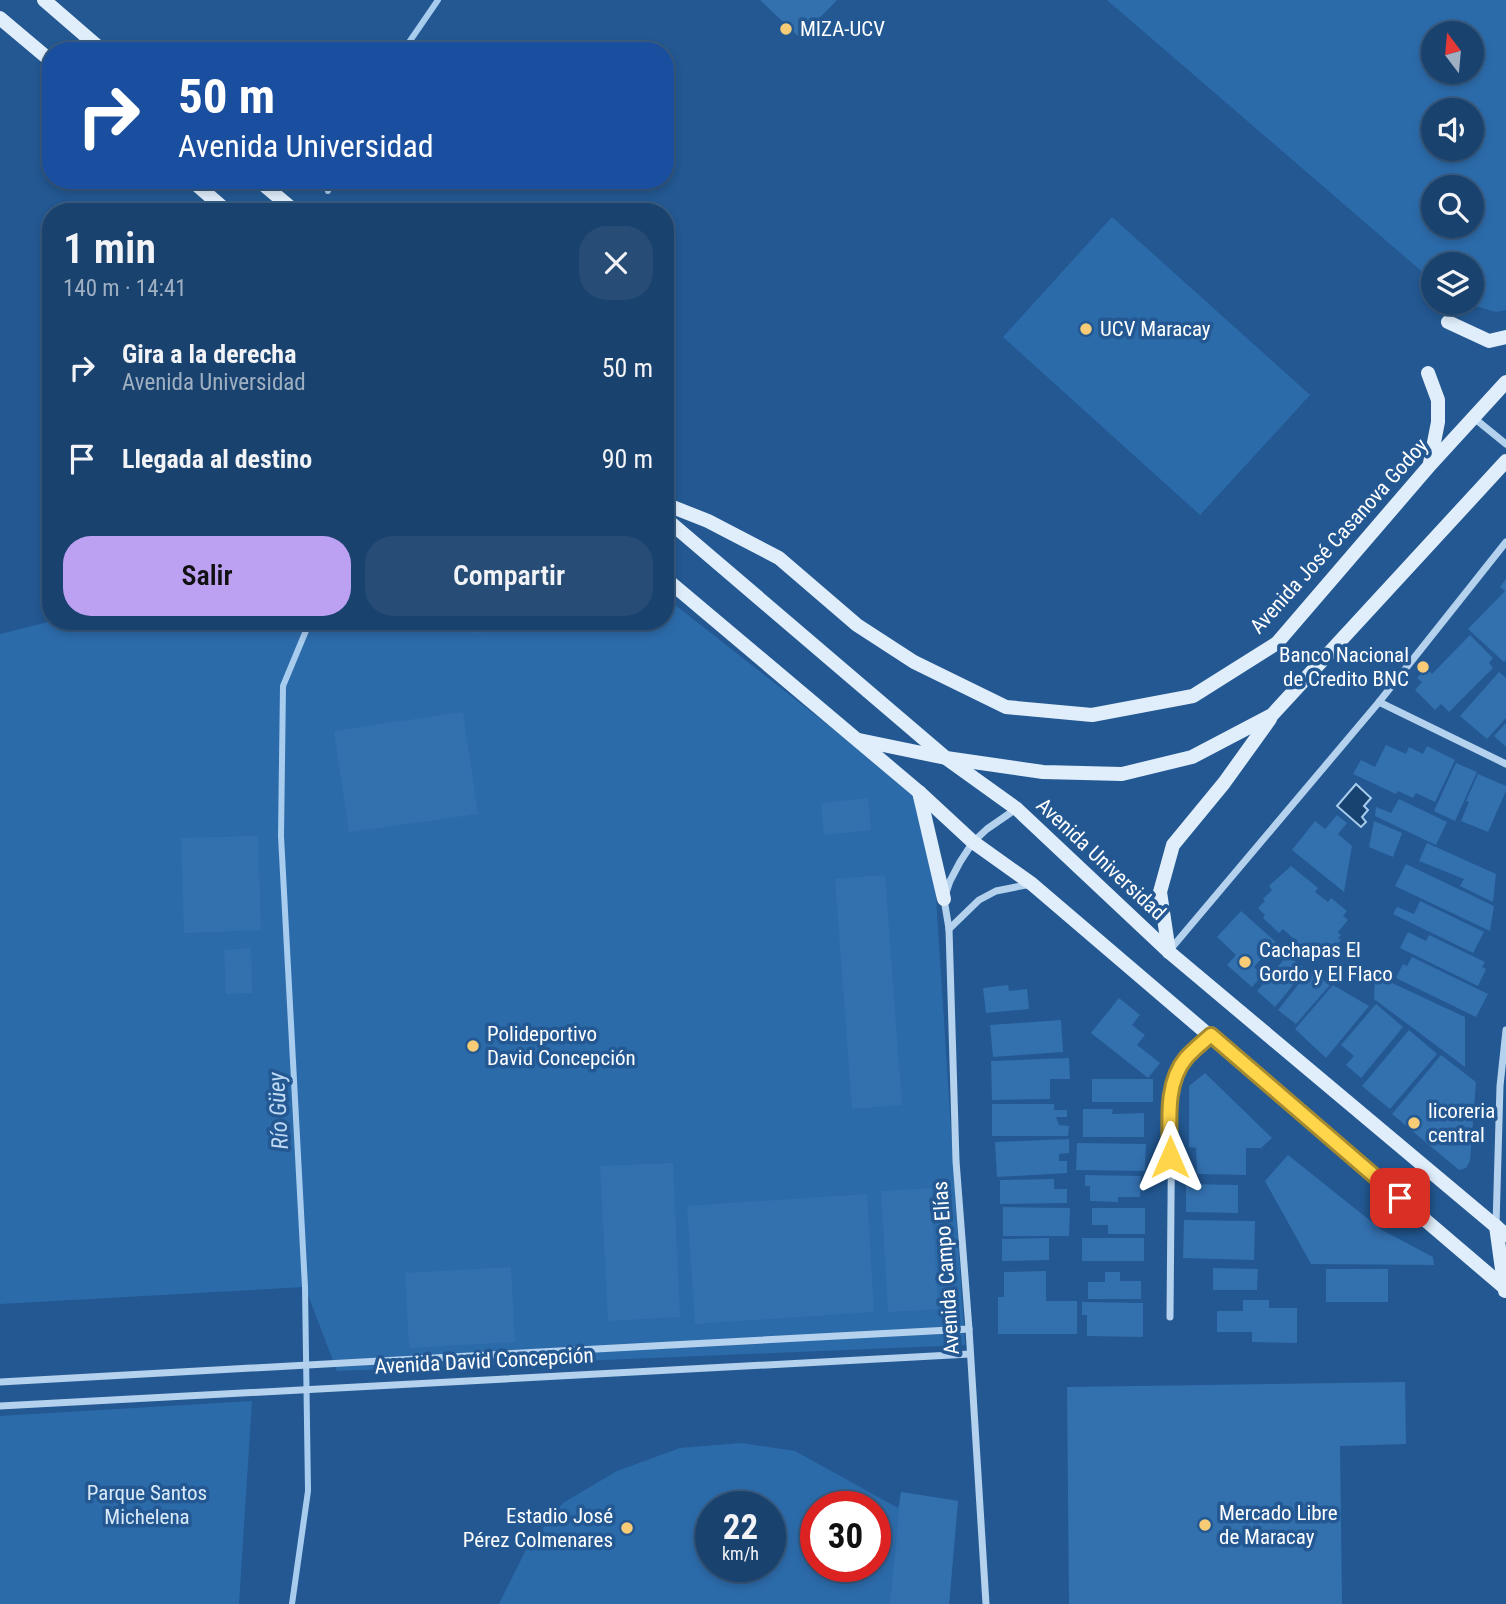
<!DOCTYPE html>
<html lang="es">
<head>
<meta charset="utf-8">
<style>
	:root { --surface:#1a426e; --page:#274d76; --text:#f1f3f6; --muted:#9fb0c2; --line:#385b81; --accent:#bca0f2 }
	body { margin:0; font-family:"Roboto Condensed",sans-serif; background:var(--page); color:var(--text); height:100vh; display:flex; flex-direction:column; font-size:26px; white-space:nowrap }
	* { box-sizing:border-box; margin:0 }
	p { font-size:23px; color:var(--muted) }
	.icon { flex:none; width:38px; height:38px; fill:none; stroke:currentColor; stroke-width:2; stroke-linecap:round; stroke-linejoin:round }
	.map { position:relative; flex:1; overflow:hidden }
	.details { position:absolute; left:42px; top:203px; width:632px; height:427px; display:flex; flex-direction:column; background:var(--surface); border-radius:28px; box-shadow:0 4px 10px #0003,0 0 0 2px var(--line) }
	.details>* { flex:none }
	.top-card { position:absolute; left:42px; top:42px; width:632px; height:147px; border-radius:28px; box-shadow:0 4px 10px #0003,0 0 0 2px var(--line); background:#1a4fa0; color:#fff; overflow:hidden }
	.needle { width:46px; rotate:344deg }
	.fabs { position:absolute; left:1421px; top:21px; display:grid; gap:14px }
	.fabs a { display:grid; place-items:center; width:63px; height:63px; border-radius:50%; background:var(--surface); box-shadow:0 4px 10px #0003,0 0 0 2px var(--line); font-size:35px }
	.speed { position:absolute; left:695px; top:1491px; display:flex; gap:14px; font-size:35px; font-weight:700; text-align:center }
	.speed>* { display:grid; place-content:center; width:91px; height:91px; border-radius:50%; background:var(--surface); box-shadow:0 4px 10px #0003,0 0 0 2px var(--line); line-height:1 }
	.speed small { font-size:18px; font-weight:400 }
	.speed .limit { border:10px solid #d22; background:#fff; color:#111 }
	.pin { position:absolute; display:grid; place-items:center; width:60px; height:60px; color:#fff; margin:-30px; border-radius:14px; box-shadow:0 4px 10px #0006 }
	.me { position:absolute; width:77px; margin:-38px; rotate:0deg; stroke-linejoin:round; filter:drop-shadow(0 0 5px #0008) }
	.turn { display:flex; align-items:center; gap:24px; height:147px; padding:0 21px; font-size:32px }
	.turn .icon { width:91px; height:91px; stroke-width:2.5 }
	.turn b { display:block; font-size:49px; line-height:60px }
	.round { display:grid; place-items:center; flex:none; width:74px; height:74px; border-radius:28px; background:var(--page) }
	.summary { display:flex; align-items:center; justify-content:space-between; height:119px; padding:0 21px }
	h1 { font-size:42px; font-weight:600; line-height:52px }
	.primary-button { display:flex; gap:14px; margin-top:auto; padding:14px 21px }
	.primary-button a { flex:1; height:80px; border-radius:28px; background:var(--accent); color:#111; font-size:28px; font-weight:600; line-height:80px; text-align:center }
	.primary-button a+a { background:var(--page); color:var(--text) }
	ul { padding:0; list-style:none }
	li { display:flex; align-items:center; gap:21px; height:91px; padding:0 21px }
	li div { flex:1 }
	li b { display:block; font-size:26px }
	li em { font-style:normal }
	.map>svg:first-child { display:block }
	.green { fill:#2c6baa; fill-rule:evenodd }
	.water { fill:#184371; stroke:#a8ccee; stroke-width:2 }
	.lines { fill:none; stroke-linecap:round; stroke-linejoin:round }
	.stream { stroke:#a8ccee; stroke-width:6 }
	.building { fill:#3370ae }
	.street { stroke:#b4d1ed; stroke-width:7 }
	.secondary { stroke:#e0edfa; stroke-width:14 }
	.route-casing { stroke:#a68a30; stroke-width:18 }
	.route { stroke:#ffd54a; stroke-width:12 }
	.poi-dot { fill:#f8cc77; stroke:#235892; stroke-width:2.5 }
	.labels { text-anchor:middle; stroke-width:7; stroke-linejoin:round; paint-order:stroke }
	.poi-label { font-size:21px; fill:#fff; stroke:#235892; text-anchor:start }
	.street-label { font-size:21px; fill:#fff; stroke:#235892 }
	.park-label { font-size:21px; fill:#daeaf9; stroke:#235892 }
	.water-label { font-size:23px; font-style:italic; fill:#c1daf3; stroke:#235892 }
</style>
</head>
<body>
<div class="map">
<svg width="1506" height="1604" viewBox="0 0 1506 1604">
	<rect width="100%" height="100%" fill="#235892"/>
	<!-- green -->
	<g class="green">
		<path d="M1107,0H1506V310L1496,312L1465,303H1472V264H1433V281ZM1472,33V72H1433V33ZM1472,110V149H1433V110ZM1472,187V226H1433V187Z"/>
		<path d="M1112,217L1310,395L1200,515L1003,337Z"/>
		<path d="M665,597L930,805L965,1345L337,1371L305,1287L0,1304V634L52,621H665Z"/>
		<path d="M252,1401L239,1604H0V1416Z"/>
		<path d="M741,1443L795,1451L898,1508L901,1492L958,1501L949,1604H499L527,1548L563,1503L617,1471L680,1448ZM710,1507H770V1566H710ZM816,1507H875V1566H816Z"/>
	</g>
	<!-- water -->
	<path class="water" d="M1356,784L1371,798L1364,806L1368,810L1362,817L1366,822L1361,827L1337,806Z"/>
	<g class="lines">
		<!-- stream -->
		<g class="stream">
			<path d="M403,51L438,0"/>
			<path d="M328,191L331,180"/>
			<path d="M292,1604L308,1491L305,1287L281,836L283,686L310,621"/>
		</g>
	</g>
	<!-- building -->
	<g class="building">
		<path d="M760,0H837L800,38Z"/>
		<path d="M1506,579V660L1504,662L1468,629L1505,591L1500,587Z"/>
		<path d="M472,621H512L513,627L474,634Z"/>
		<path d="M1470,635L1493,658L1489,663L1493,668L1449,712L1441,704L1435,710L1415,690L1422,682L1417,678L1426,668L1432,674Z"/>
		<path d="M1499,672L1506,678V718L1487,739L1460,716Z"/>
		<path d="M463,712L478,814L349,832L334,731Z"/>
		<path d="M1506,723V747L1494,736Z"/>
		<path d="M1386,745L1406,754L1409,747L1423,754L1427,746L1455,760L1435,802L1416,793L1413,798L1398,791L1396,794L1353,774L1361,760L1375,767Z"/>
		<path d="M1456,763L1477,772L1455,821L1434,811Z"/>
		<path d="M1478,774L1506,786V791L1488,832L1461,821L1469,802L1466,801Z"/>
		<path d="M868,798L871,830L824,835L821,803Z"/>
		<path d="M1399,799L1447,822L1436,845L1375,816L1376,807L1391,813Z"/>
		<path d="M1337,815L1347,823L1338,834L1352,846L1344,892L1292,850L1315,821L1325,829Z"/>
		<path d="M1374,821L1402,833L1393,857L1369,847Z"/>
		<path d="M258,836L261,930L184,933L181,838Z"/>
		<path d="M1427,843L1496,874L1493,902L1460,886L1464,879L1419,861Z"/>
		<path d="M1406,864L1494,906L1490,931L1395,886Z"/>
		<path d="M1291,866L1318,888L1315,892L1328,902L1331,898L1347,911L1343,916L1348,920L1338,932L1341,935L1338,938L1341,940L1336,947L1332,945L1318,961L1314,957L1311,960L1292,942L1295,940L1283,929L1279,933L1263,918L1265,915L1258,908L1265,901L1263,899L1272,890L1269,886Z"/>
		<path d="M885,875L902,1105L852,1109L835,879Z"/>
		<path d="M1420,901L1484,932L1473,953L1393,914L1397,907L1414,914Z"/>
		<path d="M1241,911L1276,942L1254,967L1262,975L1252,987L1227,965L1236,955L1217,937Z"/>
		<path d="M1408,932L1426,941L1429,935L1485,962L1482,967L1486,969L1478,986L1400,948Z"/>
		<path d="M251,948L252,993L226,994L224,950Z"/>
		<path d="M1287,956L1306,969L1275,1007L1257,991Z"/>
		<path d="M1412,957L1488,994L1476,1017L1396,978L1403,964L1407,966Z"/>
		<path d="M1309,971L1330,985L1296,1024L1278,1010Z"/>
		<path d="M1375,975L1465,1017V1067L1374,999Z"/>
		<path d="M1008,985L1009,991L1027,989L1029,1009L986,1013L983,988Z"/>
		<path d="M1333,985L1369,1006L1326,1058L1295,1029Z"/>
		<path d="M1119,998L1140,1015L1132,1025L1145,1035L1137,1045L1160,1063L1148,1078L1091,1033Z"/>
		<path d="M1376,1004L1403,1027L1361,1078L1346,1065L1354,1056L1341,1045Z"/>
		<path d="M1061,1020L1063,1052L993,1057L990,1025Z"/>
		<path d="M1409,1030L1437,1054L1390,1109L1362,1086Z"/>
		<path d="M1441,1055L1476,1082L1470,1161L1466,1168L1459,1170L1392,1114Z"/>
		<path d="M1069,1058L1070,1079H1050V1099L992,1100L991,1061Z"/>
		<path d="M1205,1073L1272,1138L1261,1148H1246V1175L1197,1174L1196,1148L1189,1147V1086Z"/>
		<rect x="1092" y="1079" width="61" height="23"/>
		<path d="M992,1104H1054V1110H1067V1117H1056L1059,1125L1069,1126L1068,1136H992Z"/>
		<path d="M1083,1109H1113L1112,1114L1144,1113V1137H1083Z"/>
		<path d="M1069,1139V1153L1059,1154V1161H1067V1173L997,1177L995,1142Z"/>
		<path d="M1077,1143L1146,1144L1145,1171L1076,1170Z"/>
		<path d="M1288,1155L1382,1230L1433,1257L1434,1265L1311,1264L1265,1181Z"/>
		<path d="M673,1163L680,1317L608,1321L600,1166Z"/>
		<path d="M1085,1175L1141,1176L1140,1197H1118V1202L1090,1201V1186H1085Z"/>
		<path d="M1054,1179V1189H1067V1203L1000,1204V1180Z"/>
		<path d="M1186,1184L1238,1185V1213L1186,1212Z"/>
		<path d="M931,1188L938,1309L888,1312L881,1191Z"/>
		<path d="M867,1194L874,1312L695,1324L687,1206Z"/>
		<path d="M1003,1207L1070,1208L1069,1236H1003Z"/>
		<path d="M1092,1208H1145V1234H1108V1225H1092Z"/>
		<path d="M1184,1220L1255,1221L1254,1260L1183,1258Z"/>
		<path d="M1049,1238V1260L1002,1261V1239Z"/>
		<rect x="1082" y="1238" width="62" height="23"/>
		<path d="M511,1267L515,1342L409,1348L405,1273Z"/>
		<path d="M1213,1268L1258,1269L1257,1290H1213Z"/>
		<rect x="1326" y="1269" width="62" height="33"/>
		<path d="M1046,1271V1301H1077V1334H998V1297H1004V1272Z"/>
		<path d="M1105,1272H1120V1281H1141V1299H1088V1282H1105Z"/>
		<path d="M1243,1300H1269V1308H1297V1343L1252,1342V1332H1217V1311H1243Z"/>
		<path d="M1082,1302L1143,1303V1337L1087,1336V1315H1082Z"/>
		<path d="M1405,1382L1406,1444L1340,1446L1342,1604H1069L1067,1387Z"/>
		<path d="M901,1492L958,1501L949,1604H890Z"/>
	</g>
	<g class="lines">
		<!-- street -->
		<g class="street">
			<path d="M1474,418L1506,444"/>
			<path d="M1379,702L1506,764"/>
			<path d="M949,929L979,900L996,891L1031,884"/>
			<path d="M1169,951L1379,702L1506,542"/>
			<path d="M1496,1225L1500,1086L1506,1030"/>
			<path d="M1170,1317L1172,1090C1178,1063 1191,1053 1210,1036"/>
			<path d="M0,1382C323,1362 646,1347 969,1329"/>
			<path d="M0,1406L970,1354"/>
			<path d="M986,1604L969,1329L956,1161L949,929L944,899L950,881L960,862L973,842L987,829L1016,809"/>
		</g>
		<!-- secondary -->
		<g class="secondary">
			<path d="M44,0L103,51"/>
			<path d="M0,18L51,61"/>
			<path d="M191,180L228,212"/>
			<path d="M258,180L296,212"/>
			<path d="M1448,322L1489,341L1506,337"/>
			<path d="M1428,373L1438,400V422L1430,463"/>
			<path d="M665,504L708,521L779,558L857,625L914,662L1006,707L1092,715L1193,696L1277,643L1430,465L1506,382"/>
			<path d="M665,518L946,758L1017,809L1169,952L1506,1235"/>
			<path d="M665,578L919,792L973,842L1032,884L1506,1289"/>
			<path d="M859,740L946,758L1043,772L1122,774L1192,757L1272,715L1506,461"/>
			<path d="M919,792L944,899"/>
			<path d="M1169,952L1160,892L1173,845L1224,783L1270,719"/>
			<path d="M1496,1226L1505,1291"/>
		</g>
	</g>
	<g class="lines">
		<defs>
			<path id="route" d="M1170,1157C1170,1125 1164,1084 1186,1058C1193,1050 1202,1043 1211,1035L1400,1198"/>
		</defs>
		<!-- route casing -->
		<use href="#route" class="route-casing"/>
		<!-- route -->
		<use href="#route" class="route"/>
	</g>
	<!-- markers -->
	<g class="poi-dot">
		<circle cx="786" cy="29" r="7"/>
		<circle cx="1086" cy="329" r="7"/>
		<circle cx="1423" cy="667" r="7"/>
		<circle cx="1245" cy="962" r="7"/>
		<circle cx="473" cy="1046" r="7"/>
		<circle cx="1414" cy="1123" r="7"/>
		<circle cx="1205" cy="1525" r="7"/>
		<circle cx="627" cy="1528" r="7"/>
	</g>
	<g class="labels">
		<!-- poi labels -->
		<g class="poi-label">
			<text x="800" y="36">MIZA-UCV</text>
			<text x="1100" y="336">UCV Maracay</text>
			<text x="1409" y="662" text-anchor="end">Banco Nacional<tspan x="1409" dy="24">de Credito BNC</tspan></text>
			<text x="1259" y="957">Cachapas El<tspan x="1259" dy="24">Gordo y El Flaco</tspan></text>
			<text x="487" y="1041">Polideportivo<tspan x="487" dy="24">David Concepción</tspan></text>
			<text x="1428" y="1118">licoreria<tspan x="1428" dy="24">central</tspan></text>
			<text x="1219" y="1520">Mercado Libre<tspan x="1219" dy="24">de Maracay</tspan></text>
			<text x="613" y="1523" text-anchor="end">Estadio José<tspan x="613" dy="24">Pérez Colmenares</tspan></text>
		</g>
		<!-- street labels -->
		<g class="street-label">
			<text transform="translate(1339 536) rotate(-48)" y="7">Avenida José Casanova Godoy</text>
			<text transform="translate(1101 859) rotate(43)" y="7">Avenida Universidad</text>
			<text transform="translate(946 1268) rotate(-94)" y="7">Avenida Campo Elías</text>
			<text transform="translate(484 1361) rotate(-3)" y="7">Avenida David Concepción</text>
		</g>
		<!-- park labels -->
		<g class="park-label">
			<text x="147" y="1500">Parque Santos<tspan x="147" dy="24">Michelena</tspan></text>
		</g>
		<!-- water labels -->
		<g class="water-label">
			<text transform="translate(278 1111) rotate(-93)" y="8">Río Güey</text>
		</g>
	</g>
</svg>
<div class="fabs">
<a><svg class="needle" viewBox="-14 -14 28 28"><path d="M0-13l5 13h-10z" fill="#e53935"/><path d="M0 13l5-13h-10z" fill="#9fb0c2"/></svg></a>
<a><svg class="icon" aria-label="sound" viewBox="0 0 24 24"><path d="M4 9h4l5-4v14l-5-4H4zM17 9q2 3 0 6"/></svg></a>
<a><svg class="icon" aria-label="search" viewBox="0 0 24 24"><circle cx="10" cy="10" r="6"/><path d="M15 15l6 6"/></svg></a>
<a><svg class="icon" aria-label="layers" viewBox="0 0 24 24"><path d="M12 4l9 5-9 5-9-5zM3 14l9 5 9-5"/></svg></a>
</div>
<div class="speed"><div>22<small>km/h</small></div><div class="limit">30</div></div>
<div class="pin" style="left:1400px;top:1198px;background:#d93025"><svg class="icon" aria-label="arrive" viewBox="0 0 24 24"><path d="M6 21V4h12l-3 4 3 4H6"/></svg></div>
<svg class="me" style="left:1170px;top:1157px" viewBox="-20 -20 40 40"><path d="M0-17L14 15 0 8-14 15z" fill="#ffd54a" stroke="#fff" stroke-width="4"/></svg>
<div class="top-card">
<div class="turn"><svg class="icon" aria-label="right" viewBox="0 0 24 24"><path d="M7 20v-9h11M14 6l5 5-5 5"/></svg><div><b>50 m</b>Avenida Universidad</div></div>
</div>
<section class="details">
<div class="summary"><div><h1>1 min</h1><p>140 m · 14:41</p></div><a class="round"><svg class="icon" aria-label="close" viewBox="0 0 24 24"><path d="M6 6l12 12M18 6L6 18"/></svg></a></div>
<ul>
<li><svg class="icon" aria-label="right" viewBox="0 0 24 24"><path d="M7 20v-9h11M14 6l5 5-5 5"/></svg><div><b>Gira a la derecha</b><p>Avenida Universidad</p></div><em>50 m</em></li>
<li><svg class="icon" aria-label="arrive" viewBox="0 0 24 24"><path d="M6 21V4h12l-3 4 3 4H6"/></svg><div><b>Llegada al destino</b></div><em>90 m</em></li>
</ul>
<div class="primary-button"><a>Salir</a><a>Compartir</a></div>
</section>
</div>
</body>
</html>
